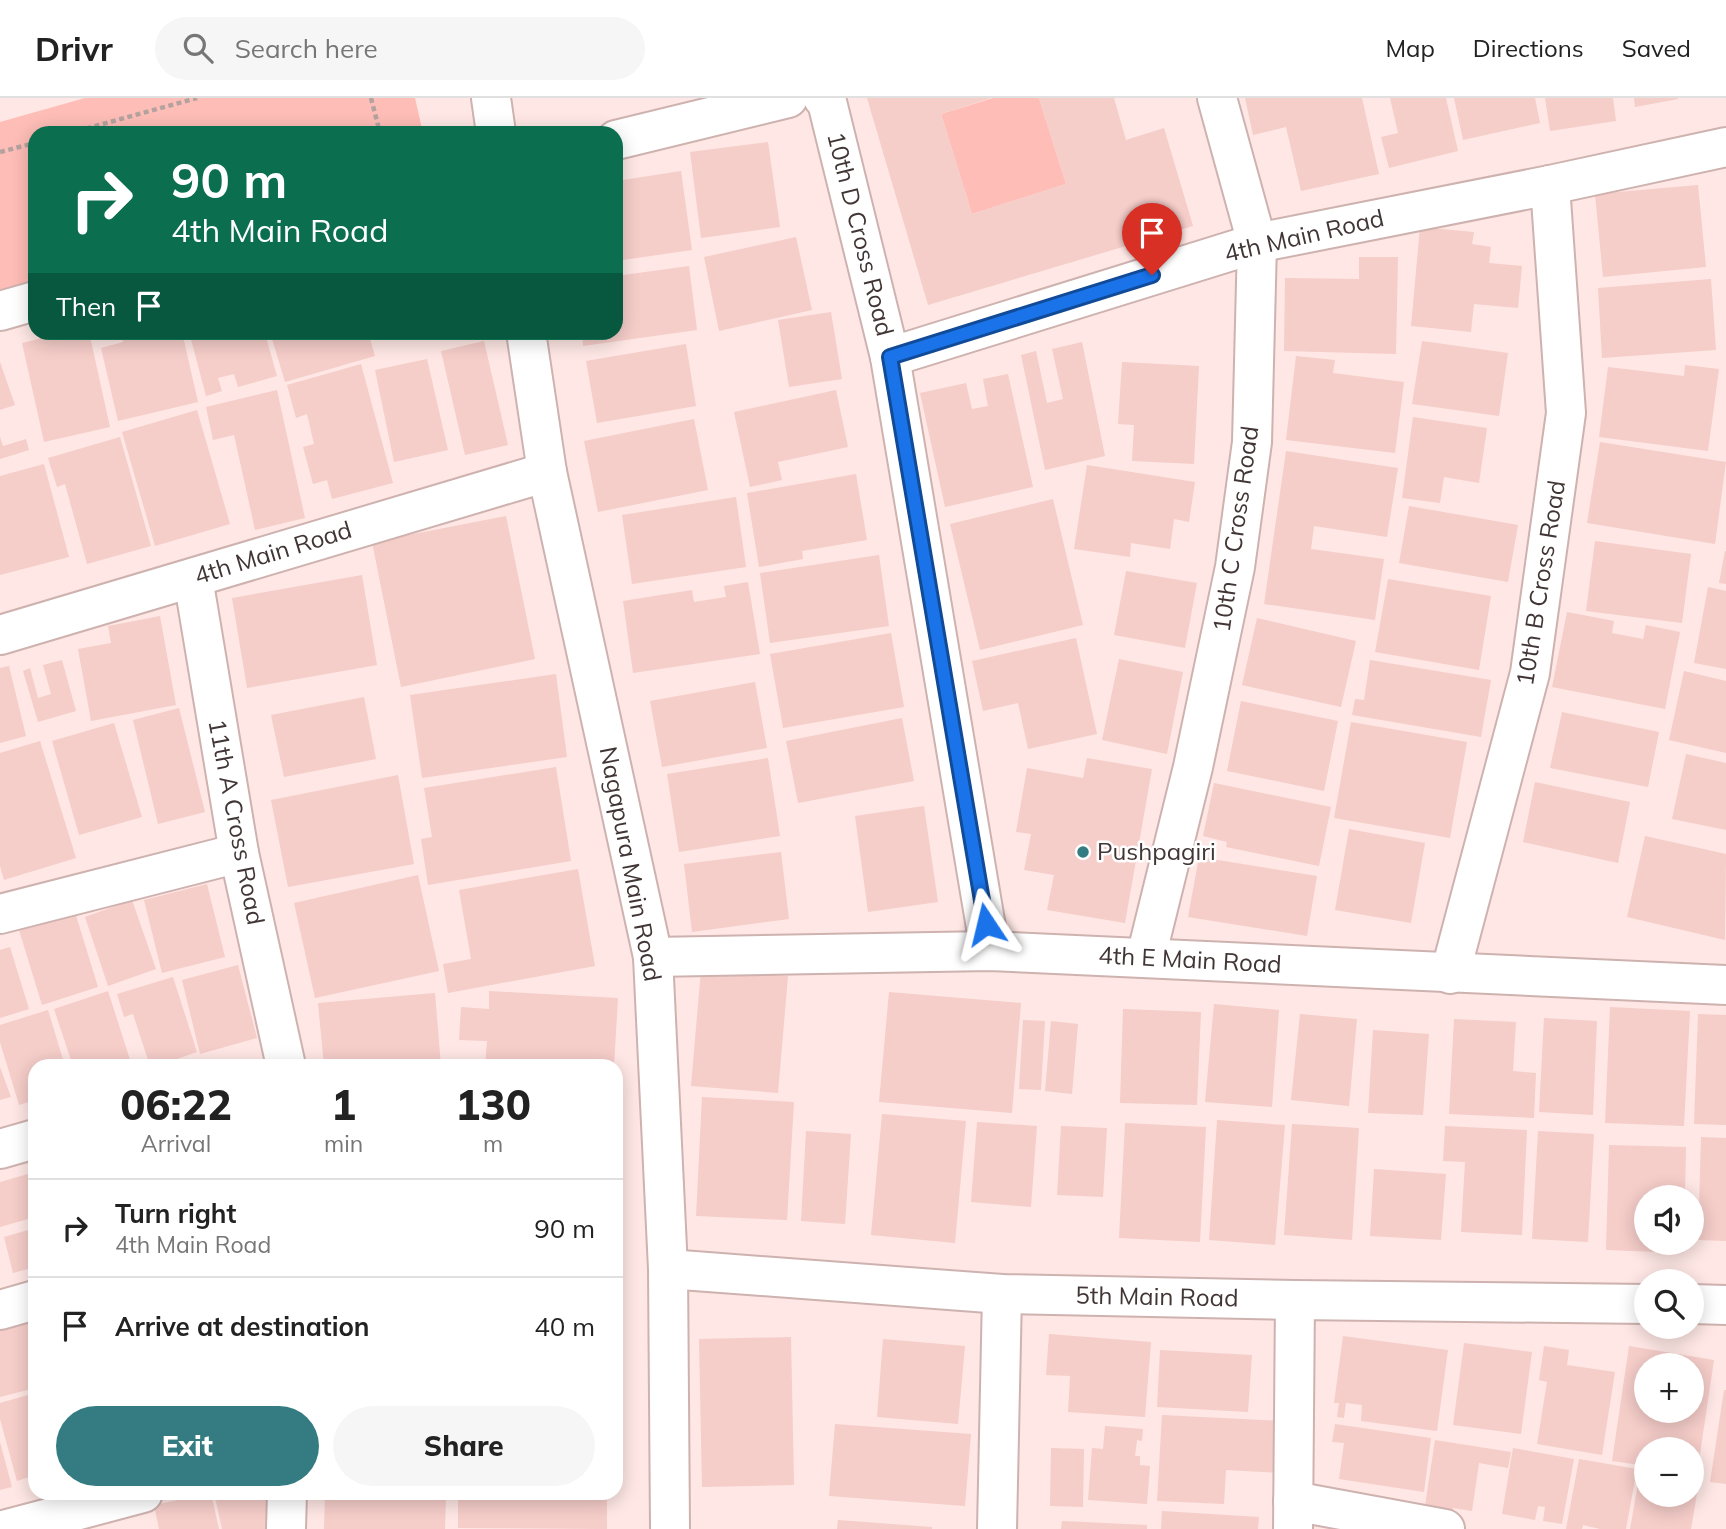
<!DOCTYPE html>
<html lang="en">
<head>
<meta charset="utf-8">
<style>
	:root { --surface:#fff; --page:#f6f6f6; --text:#222; --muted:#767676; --line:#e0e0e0; --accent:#347c81 }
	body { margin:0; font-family:Mulish,sans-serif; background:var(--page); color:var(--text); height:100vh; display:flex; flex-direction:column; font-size:26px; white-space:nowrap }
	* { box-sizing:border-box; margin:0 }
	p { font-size:23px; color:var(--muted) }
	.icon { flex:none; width:38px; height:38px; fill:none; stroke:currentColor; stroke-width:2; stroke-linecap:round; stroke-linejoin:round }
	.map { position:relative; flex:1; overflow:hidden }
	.side { position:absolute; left:28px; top:961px; width:595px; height:441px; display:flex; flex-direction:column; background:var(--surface); border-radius:21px; box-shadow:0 4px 18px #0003 }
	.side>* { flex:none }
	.guide { position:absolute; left:28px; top:28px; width:595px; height:214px; border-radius:21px; box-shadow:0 4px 18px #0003; background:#0b6e4f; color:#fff; overflow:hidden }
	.fabs { position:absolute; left:1634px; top:1087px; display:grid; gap:14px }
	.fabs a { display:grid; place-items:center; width:70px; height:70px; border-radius:50%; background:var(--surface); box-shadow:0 4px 18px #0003; font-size:35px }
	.pin { position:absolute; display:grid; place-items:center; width:60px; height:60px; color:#fff; margin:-72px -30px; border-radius:50% 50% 50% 0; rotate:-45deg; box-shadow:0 0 7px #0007 }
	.pin .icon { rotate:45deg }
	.me { position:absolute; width:77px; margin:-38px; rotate:350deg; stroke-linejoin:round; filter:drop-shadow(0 0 5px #0008) }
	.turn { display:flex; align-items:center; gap:24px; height:147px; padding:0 28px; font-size:32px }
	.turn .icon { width:91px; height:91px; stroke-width:2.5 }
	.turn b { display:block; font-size:49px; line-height:60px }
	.then { display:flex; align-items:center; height:66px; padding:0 28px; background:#0003; gap:14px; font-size:26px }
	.eta { display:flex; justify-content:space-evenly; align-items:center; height:119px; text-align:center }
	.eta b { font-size:42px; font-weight:800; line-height:49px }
	.action { display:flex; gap:14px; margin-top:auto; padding:14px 28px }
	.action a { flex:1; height:80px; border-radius:42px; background:var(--accent); color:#fff; font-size:28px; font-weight:800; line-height:80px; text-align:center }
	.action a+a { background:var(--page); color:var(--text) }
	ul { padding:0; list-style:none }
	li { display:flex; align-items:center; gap:21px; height:98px; padding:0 28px; border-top:2px solid var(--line) }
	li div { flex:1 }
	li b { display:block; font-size:26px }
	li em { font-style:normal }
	header { display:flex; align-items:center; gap:42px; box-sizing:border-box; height:98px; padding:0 35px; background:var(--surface); border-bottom:2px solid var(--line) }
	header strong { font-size:33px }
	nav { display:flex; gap:38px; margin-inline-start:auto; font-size:24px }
	.search { width:490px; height:63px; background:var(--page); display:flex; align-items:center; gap:18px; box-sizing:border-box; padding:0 24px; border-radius:38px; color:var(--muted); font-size:26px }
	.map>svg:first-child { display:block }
	.green { fill:#febdb7 }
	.building { fill:#f5cdc9; fill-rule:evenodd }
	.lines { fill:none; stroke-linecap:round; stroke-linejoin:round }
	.street-casing { stroke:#ceb2af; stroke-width:42 }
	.secondary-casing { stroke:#ceb2af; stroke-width:42 }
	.path { stroke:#b4a29f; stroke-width:4.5; stroke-dasharray:5 3.5; stroke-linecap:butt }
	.street { stroke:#fff; stroke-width:38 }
	.secondary { stroke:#fff; stroke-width:38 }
	.route-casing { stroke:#114b97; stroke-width:18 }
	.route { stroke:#1a73e8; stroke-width:12 }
	.poi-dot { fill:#347c81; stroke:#fff; stroke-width:2.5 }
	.labels { text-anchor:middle; stroke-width:5; stroke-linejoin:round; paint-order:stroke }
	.street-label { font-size:24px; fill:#413635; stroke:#fff }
	.poi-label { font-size:24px; fill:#413635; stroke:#fff; text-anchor:start }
</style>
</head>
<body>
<header>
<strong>Drivr</strong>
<div class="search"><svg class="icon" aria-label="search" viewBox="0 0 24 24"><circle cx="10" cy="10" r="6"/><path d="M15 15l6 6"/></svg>Search here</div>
<nav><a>Map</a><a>Directions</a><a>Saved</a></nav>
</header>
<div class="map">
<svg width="1726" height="1431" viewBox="0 0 1726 1431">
	<rect width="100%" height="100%" fill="#fee7e4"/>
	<!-- green -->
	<g class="green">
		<path d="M85,0H415L423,35H35V190L0,200V24Z"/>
		<path d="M993,0H1039L1066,86L972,116L941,16Z"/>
	</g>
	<!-- building -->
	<g class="building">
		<path d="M867,0H991L941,16L972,116L1066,86L1039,0H1114L1126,42L1164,30L1193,128L928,207Z"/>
		<path d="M1245,0H1362L1379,76L1301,93L1286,29L1253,37Z"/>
		<path d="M1390,0H1446L1458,53L1389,70L1381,39L1398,35Z"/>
		<path d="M1454,0H1535L1540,25L1463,42Z"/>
		<path d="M1545,0H1613L1616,23L1550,33Z"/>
		<path d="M1634,0H1678V1L1635,9Z"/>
		<path d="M768,44L780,129L701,140L690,54Z"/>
		<path d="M681,73L692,152L616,163V83Z"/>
		<path d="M1698,87L1706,169L1603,179L1595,96Z"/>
		<path d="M1420,129L1474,134L1472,146L1491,149L1489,165L1522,168L1518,210L1474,206L1471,234L1411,228Z"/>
		<path d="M796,139L812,212L719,233L704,159Z"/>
		<path d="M1359,159H1398L1396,256L1284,253L1285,180L1359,181Z"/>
		<path d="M689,168L697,232L583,248L582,234H616V178Z"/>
		<path d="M1711,181L1716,252L1602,260L1598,190Z"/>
		<path d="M831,214L842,281L789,289L778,222Z"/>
		<path d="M67,234H89L110,329L44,344L22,245Z"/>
		<path d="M121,234H182L198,304L118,323L101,250L123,244Z"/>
		<path d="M189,234H257L259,241L266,239L277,278L238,289L234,276L218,280L222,293L206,298Z"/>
		<path d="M270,234H346L348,241L368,234L375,258L285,284Z"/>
		<path d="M484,243L508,347L465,357L441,253Z"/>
		<path d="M1422,243L1508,255L1499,318L1412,306Z"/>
		<path d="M1082,244L1105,358L1045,372L1021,257L1036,253L1047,305L1063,301L1052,251Z"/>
		<path d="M686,246L696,308L597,325L586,263Z"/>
		<path d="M1296,258L1335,262L1333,275L1404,284L1395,355L1286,342Z"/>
		<path d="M427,261L448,352L394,364L375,272Z"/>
		<path d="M0,264L15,307L0,312Z"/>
		<path d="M1122,264L1199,268L1194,366L1132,363L1134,327L1118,326Z"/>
		<path d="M361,266L393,385L332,401L327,382L313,386L303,349L314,346L307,316L296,320L287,287Z"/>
		<path d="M1685,267L1719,271L1708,353L1599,339L1608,269L1684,278Z"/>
		<path d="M1008,276L1033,389L945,409L920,295L966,285L972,311L988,308L983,281Z"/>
		<path d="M277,292L305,420L255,432L234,337L213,342L206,309Z"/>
		<path d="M836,292L848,349L778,364L782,382L750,389L734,314Z"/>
		<path d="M197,312L230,426L155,448L122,334Z"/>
		<path d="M1413,319L1487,330L1479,385L1444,379L1440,405L1402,400Z"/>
		<path d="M694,321L708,392L598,414L584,343Z"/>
		<path d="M0,339L3,348L26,341L29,352L0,361Z"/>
		<path d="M120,339L151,448L87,466L65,386L57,389L48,360Z"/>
		<path d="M1600,344L1726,364L1715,446L1587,425Z"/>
		<path d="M1286,353L1398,370L1387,439L1314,428L1311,451L1384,461L1375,522L1264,506Z"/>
		<path d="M44,366L69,459L0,477V378Z"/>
		<path d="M1087,367L1195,384L1189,424L1174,421L1170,451L1131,445L1130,459L1074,451Z"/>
		<path d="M856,376L867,442L802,453L803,461L759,469L747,395Z"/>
		<path d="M736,399L746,469L632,486L622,417Z"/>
		<path d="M1053,401L1083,527L980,552L950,426Z"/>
		<path d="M1409,408L1518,427L1508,484L1399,465Z"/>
		<path d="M506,418L535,561L401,589L372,444Z"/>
		<path d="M1595,443L1691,456L1682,525L1586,513Z"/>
		<path d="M1725,453H1726V486L1719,485Z"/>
		<path d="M879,457L889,528L770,545L760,475Z"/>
		<path d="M1126,473L1197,485L1185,550L1114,537Z"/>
		<path d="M362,477L377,567L247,590L232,500Z"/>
		<path d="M1388,481L1491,498L1479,572L1375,554Z"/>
		<path d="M748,484L760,556L633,575L623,503L692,492L694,504L726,499L724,488Z"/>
		<path d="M1708,489L1726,493V571L1694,565Z"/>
		<path d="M1567,514L1614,523L1612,535L1643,541L1646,527L1680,534L1665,611L1552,589Z"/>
		<path d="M160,518L176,607L91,623L78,551L111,545L108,528Z"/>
		<path d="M1257,520L1356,543L1341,609L1242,587Z"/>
		<path d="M891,535L904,609L783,630L770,556Z"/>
		<path d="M1076,540L1097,636L1028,651L1018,605L983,613L972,563Z"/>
		<path d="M1119,561L1183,574L1167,656L1102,642Z"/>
		<path d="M62,562L76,613L38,624L23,573L30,570L38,600L51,596L43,567Z"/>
		<path d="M1370,562L1491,582L1481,639L1352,617L1355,601L1364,602Z"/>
		<path d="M9,568L26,638L0,645V570Z"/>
		<path d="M1684,573L1726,583V655L1669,642Z"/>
		<path d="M556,576L567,659L422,680L410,597Z"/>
		<path d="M755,584L767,650L662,669L650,603Z"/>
		<path d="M364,599L376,661L284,679L271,617Z"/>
		<path d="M1241,603L1338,623L1324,693L1227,673Z"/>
		<path d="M179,610L205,714L158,726L133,622Z"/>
		<path d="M1562,614L1659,634L1648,689L1550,670Z"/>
		<path d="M902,620L914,683L798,705L786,643Z"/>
		<path d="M1351,624L1467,644L1450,740L1334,720Z"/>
		<path d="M114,625L142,719L79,737L52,643Z"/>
		<path d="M40,643L76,760L4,782L0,768V655Z"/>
		<path d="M1686,656L1726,665V732L1672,721Z"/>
		<path d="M768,660L780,738L679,754L667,676Z"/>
		<path d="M1087,660L1152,671L1125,825L1047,812L1054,777L1024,772L1031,736L1016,734L1027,670L1083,680Z"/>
		<path d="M556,669L571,763L428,787L421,741L432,739L424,690Z"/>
		<path d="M398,677L414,766L288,789L271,702Z"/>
		<path d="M1535,684L1630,704L1618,765L1523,744Z"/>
		<path d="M1214,685L1331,709L1319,768L1226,749L1227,744L1203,738Z"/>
		<path d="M924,708L938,804L868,814L855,718Z"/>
		<path d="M1349,731L1425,745L1411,825L1335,812Z"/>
		<path d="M1645,738L1726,756L1725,842L1627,819Z"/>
		<path d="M781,754L789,821L692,834L684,766Z"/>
		<path d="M1199,759L1317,778L1307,838L1188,819Z"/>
		<path d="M578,771L595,868L448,895L443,866L471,861L459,792Z"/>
		<path d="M418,777L439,873L315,900L294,805Z"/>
		<path d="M207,786L225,859L162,875L144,802Z"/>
		<path d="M132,802L156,871L108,888L85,819Z"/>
		<path d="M75,814L98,889L42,907L19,832Z"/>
		<path d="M10,849L29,911L0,920V852Z"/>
		<path d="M238,867L257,940L200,956L182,882Z"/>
		<path d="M701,872L788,878L778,995L691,988Z"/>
		<path d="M173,879L197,954L157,968H150L133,916L124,919L117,896Z"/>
		<path d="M108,893L132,968H73L54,911Z"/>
		<path d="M489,893L618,900L614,968H485L487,943L459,942L461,909L489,911Z"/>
		<path d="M889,894L1021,905L1012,1015L879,1004Z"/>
		<path d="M435,895L441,968H324L318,905Z"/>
		<path d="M1214,906L1279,912L1272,1009L1205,1004Z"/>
		<path d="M1610,909L1690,913L1684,1028L1605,1025Z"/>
		<path d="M1123,911L1201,914L1197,1007L1120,1005Z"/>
		<path d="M48,912L65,968H35V1002L19,1007L0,944V927Z"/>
		<path d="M1300,916L1357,921L1349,1008L1291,1002Z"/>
		<path d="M1698,916L1726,917V1027L1694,1026Z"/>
		<path d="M1544,920L1597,923L1593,1017L1539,1014Z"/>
		<path d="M1454,921L1516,924L1513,973L1536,975L1534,1020L1449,1016Z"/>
		<path d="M1023,922L1045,923L1041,992L1019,991Z"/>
		<path d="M1051,923L1078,926L1072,996L1045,993Z"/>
		<path d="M1373,932L1429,936L1423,1017L1368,1015Z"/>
		<path d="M0,969L11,999L0,1002Z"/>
		<path d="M702,999L794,1004L787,1122L696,1118Z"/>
		<path d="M882,1016L966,1023L955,1145L871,1137Z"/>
		<path d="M1217,1022L1285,1027L1275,1147L1209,1142Z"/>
		<path d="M977,1024L1037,1028L1031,1109L971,1104Z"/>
		<path d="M1125,1025L1206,1029L1200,1144L1119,1140Z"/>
		<path d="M1292,1026L1359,1030L1352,1142L1284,1137Z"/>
		<path d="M1061,1028L1107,1030L1103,1099L1057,1097Z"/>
		<path d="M1445,1028L1527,1032L1522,1137L1461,1134L1465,1064L1443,1063Z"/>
		<path d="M806,1033L851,1036L845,1126L801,1123Z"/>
		<path d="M1538,1033L1594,1036L1588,1144L1532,1141Z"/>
		<path d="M1701,1039L1726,1040V1143L1698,1142Z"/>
		<path d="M1609,1047L1686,1049L1685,1099H1647V1144H1683V1155L1606,1152Z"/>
		<path d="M1374,1071L1446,1076L1441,1142L1370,1138Z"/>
		<path d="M35,1074V1119L0,1129V1084Z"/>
		<path d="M35,1130V1169L13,1175L4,1139Z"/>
		<path d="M32,1218L35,1229V1290L0,1299V1226Z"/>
		<path d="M1049,1236L1151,1244L1145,1319L1068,1314L1070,1278L1046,1277Z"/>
		<path d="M1343,1238L1448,1252L1437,1333L1361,1323L1362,1307L1346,1305L1344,1320L1337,1319L1339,1305H1334Z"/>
		<path d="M791,1239L794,1387L702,1389L699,1241Z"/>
		<path d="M883,1241L965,1248L958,1326L877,1319Z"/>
		<path d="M1464,1245L1532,1254L1521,1336L1453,1327Z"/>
		<path d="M1544,1248L1569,1252L1567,1267L1615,1274L1602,1357L1537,1346L1547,1284L1539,1282Z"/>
		<path d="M1629,1248L1714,1262L1697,1376L1692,1375V1351H1647V1368L1612,1363ZM1647,1267H1692V1312H1647Z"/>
		<path d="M1160,1252L1252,1257L1248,1314L1157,1309Z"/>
		<path d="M1724,1292H1726V1386L1710,1384Z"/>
		<path d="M35,1295V1377L17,1383L0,1321V1305Z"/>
		<path d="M1162,1317L1284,1323L1281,1375L1226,1372L1224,1406L1157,1403Z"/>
		<path d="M835,1326L971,1336L965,1408L829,1398Z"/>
		<path d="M1335,1326L1431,1340L1424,1394L1339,1381L1344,1345L1332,1344Z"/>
		<path d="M1105,1328L1143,1331L1142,1343L1137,1342L1135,1358H1140V1367L1150,1368L1147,1406L1088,1402L1092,1350L1103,1351Z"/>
		<path d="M1435,1342L1511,1354L1508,1370L1479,1365L1472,1413L1453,1410L1451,1418L1424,1414Z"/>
		<path d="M0,1344L12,1389L0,1392Z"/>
		<path d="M1051,1350L1084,1351L1083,1409L1050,1408Z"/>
		<path d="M1513,1350L1574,1361L1562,1426L1543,1423L1545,1409L1538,1408L1535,1422L1502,1416Z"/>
		<path d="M1579,1361L1637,1371L1626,1431H1600L1583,1427L1582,1431H1566Z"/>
		<path d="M1640,1374L1647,1375V1396H1692V1383L1699,1384L1691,1431H1630Z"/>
		<path d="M211,1395L219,1431H159L154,1407Z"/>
		<path d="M214,1395H275L274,1431H222Z"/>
		<path d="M458,1395H607V1431L458,1430Z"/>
		<path d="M325,1396L446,1399L445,1431H324Z"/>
		<path d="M1162,1413L1259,1419L1258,1431H1161Z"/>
		<path d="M838,1422L932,1429V1431H837Z"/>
		<path d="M1062,1423L1147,1427V1431H1061Z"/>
	</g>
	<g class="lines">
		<defs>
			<g id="street">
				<path d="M823,0L827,4L890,259L990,853"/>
				<path d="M616,42L788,0"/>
				<path d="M0,213L35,203"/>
				<path d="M890,259L1257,145L1550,87L1726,49"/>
				<path d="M193,480L239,755L286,968"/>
				<path d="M0,537L547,374"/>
				<path d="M0,816L239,755"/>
				<path d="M653,859L990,853L1726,887"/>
				<path d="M1146,859L1193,669L1235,469L1252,344L1257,145L1217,0"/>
				<path d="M1450,876L1530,575L1566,315L1550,87"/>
				<path d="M0,1051L35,1041"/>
				<path d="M0,1212L35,1202"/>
				<path d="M1293,1403L1445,1431"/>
				<path d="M7,1431L143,1395"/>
				<path d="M286,1431L287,1395"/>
				<path d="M997,1431L1002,1196"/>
				<path d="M1293,1431L1295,1202"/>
			</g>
			<g id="secondary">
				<path d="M491,0L496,35"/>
				<path d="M526,234L547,374L653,859L668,1171L670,1431"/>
				<path d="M668,1171L1002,1196L1295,1202L1647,1206"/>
				<path d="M1692,1206L1726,1207"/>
			</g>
		</defs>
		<!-- street casing -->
		<use href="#street" class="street-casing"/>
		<!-- secondary casing -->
		<use href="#secondary" class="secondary-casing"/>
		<!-- path -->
		<g class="path">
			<path d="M371,0L380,35"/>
			<path d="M70,35L197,0"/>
			<path d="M0,54L35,45"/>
		</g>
		<!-- street -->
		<use href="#street" class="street"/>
		<!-- secondary -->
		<use href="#secondary" class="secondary"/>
	</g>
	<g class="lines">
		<defs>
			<path id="route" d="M986,826L890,259L1152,177"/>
		</defs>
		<!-- route casing -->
		<use href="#route" class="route-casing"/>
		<!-- route -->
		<use href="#route" class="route"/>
	</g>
	<!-- markers -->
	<circle class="poi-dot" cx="1083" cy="754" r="7"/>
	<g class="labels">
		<!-- street labels -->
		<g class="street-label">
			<text transform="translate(860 136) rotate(76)" y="8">10th D Cross Road</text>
			<text transform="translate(1304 138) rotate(-13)" y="8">4th Main Road</text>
			<text transform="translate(1236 431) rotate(-82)" y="8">10th C Cross Road</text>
			<text transform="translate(273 455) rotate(-17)" y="8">4th Main Road</text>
			<text transform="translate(1541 485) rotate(-81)" y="8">10th B Cross Road</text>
			<text transform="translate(236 724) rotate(79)" y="8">11th A Cross Road</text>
			<text transform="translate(630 766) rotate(79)" y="8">Nagapura Main Road</text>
			<text transform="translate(1190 862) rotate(3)" y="8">4th E Main Road</text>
			<text transform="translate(1157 1199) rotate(1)" y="8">5th Main Road</text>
		</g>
		<!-- poi labels -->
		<g class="poi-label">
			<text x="1097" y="762">Pushpagiri</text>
		</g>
	</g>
</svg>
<div class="fabs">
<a><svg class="icon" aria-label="sound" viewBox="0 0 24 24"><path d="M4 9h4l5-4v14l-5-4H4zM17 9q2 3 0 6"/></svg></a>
<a><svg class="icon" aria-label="search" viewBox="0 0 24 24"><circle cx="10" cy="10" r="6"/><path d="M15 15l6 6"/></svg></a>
<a>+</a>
<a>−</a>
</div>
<div class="pin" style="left:1152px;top:177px;background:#d93025"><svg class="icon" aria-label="arrive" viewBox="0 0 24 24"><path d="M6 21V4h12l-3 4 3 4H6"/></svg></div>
<svg class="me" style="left:986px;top:826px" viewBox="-20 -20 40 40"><path d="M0-17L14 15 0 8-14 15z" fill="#1a73e8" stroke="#fff" stroke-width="4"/></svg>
<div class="guide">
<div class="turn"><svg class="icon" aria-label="right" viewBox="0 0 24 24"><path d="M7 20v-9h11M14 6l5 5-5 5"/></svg><div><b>90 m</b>4th Main Road</div></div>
<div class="then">Then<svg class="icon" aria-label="arrive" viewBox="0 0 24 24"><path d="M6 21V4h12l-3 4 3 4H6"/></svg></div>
</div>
<section class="side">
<div class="eta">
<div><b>06:22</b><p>Arrival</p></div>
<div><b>1</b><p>min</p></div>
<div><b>130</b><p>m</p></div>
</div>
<ul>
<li><svg class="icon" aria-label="right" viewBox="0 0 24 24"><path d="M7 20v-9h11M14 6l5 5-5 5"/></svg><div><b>Turn right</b><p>4th Main Road</p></div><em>90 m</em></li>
<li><svg class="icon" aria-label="arrive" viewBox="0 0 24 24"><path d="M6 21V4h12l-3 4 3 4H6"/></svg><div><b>Arrive at destination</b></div><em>40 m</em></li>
</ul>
<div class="action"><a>Exit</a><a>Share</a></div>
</section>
</div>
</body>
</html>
